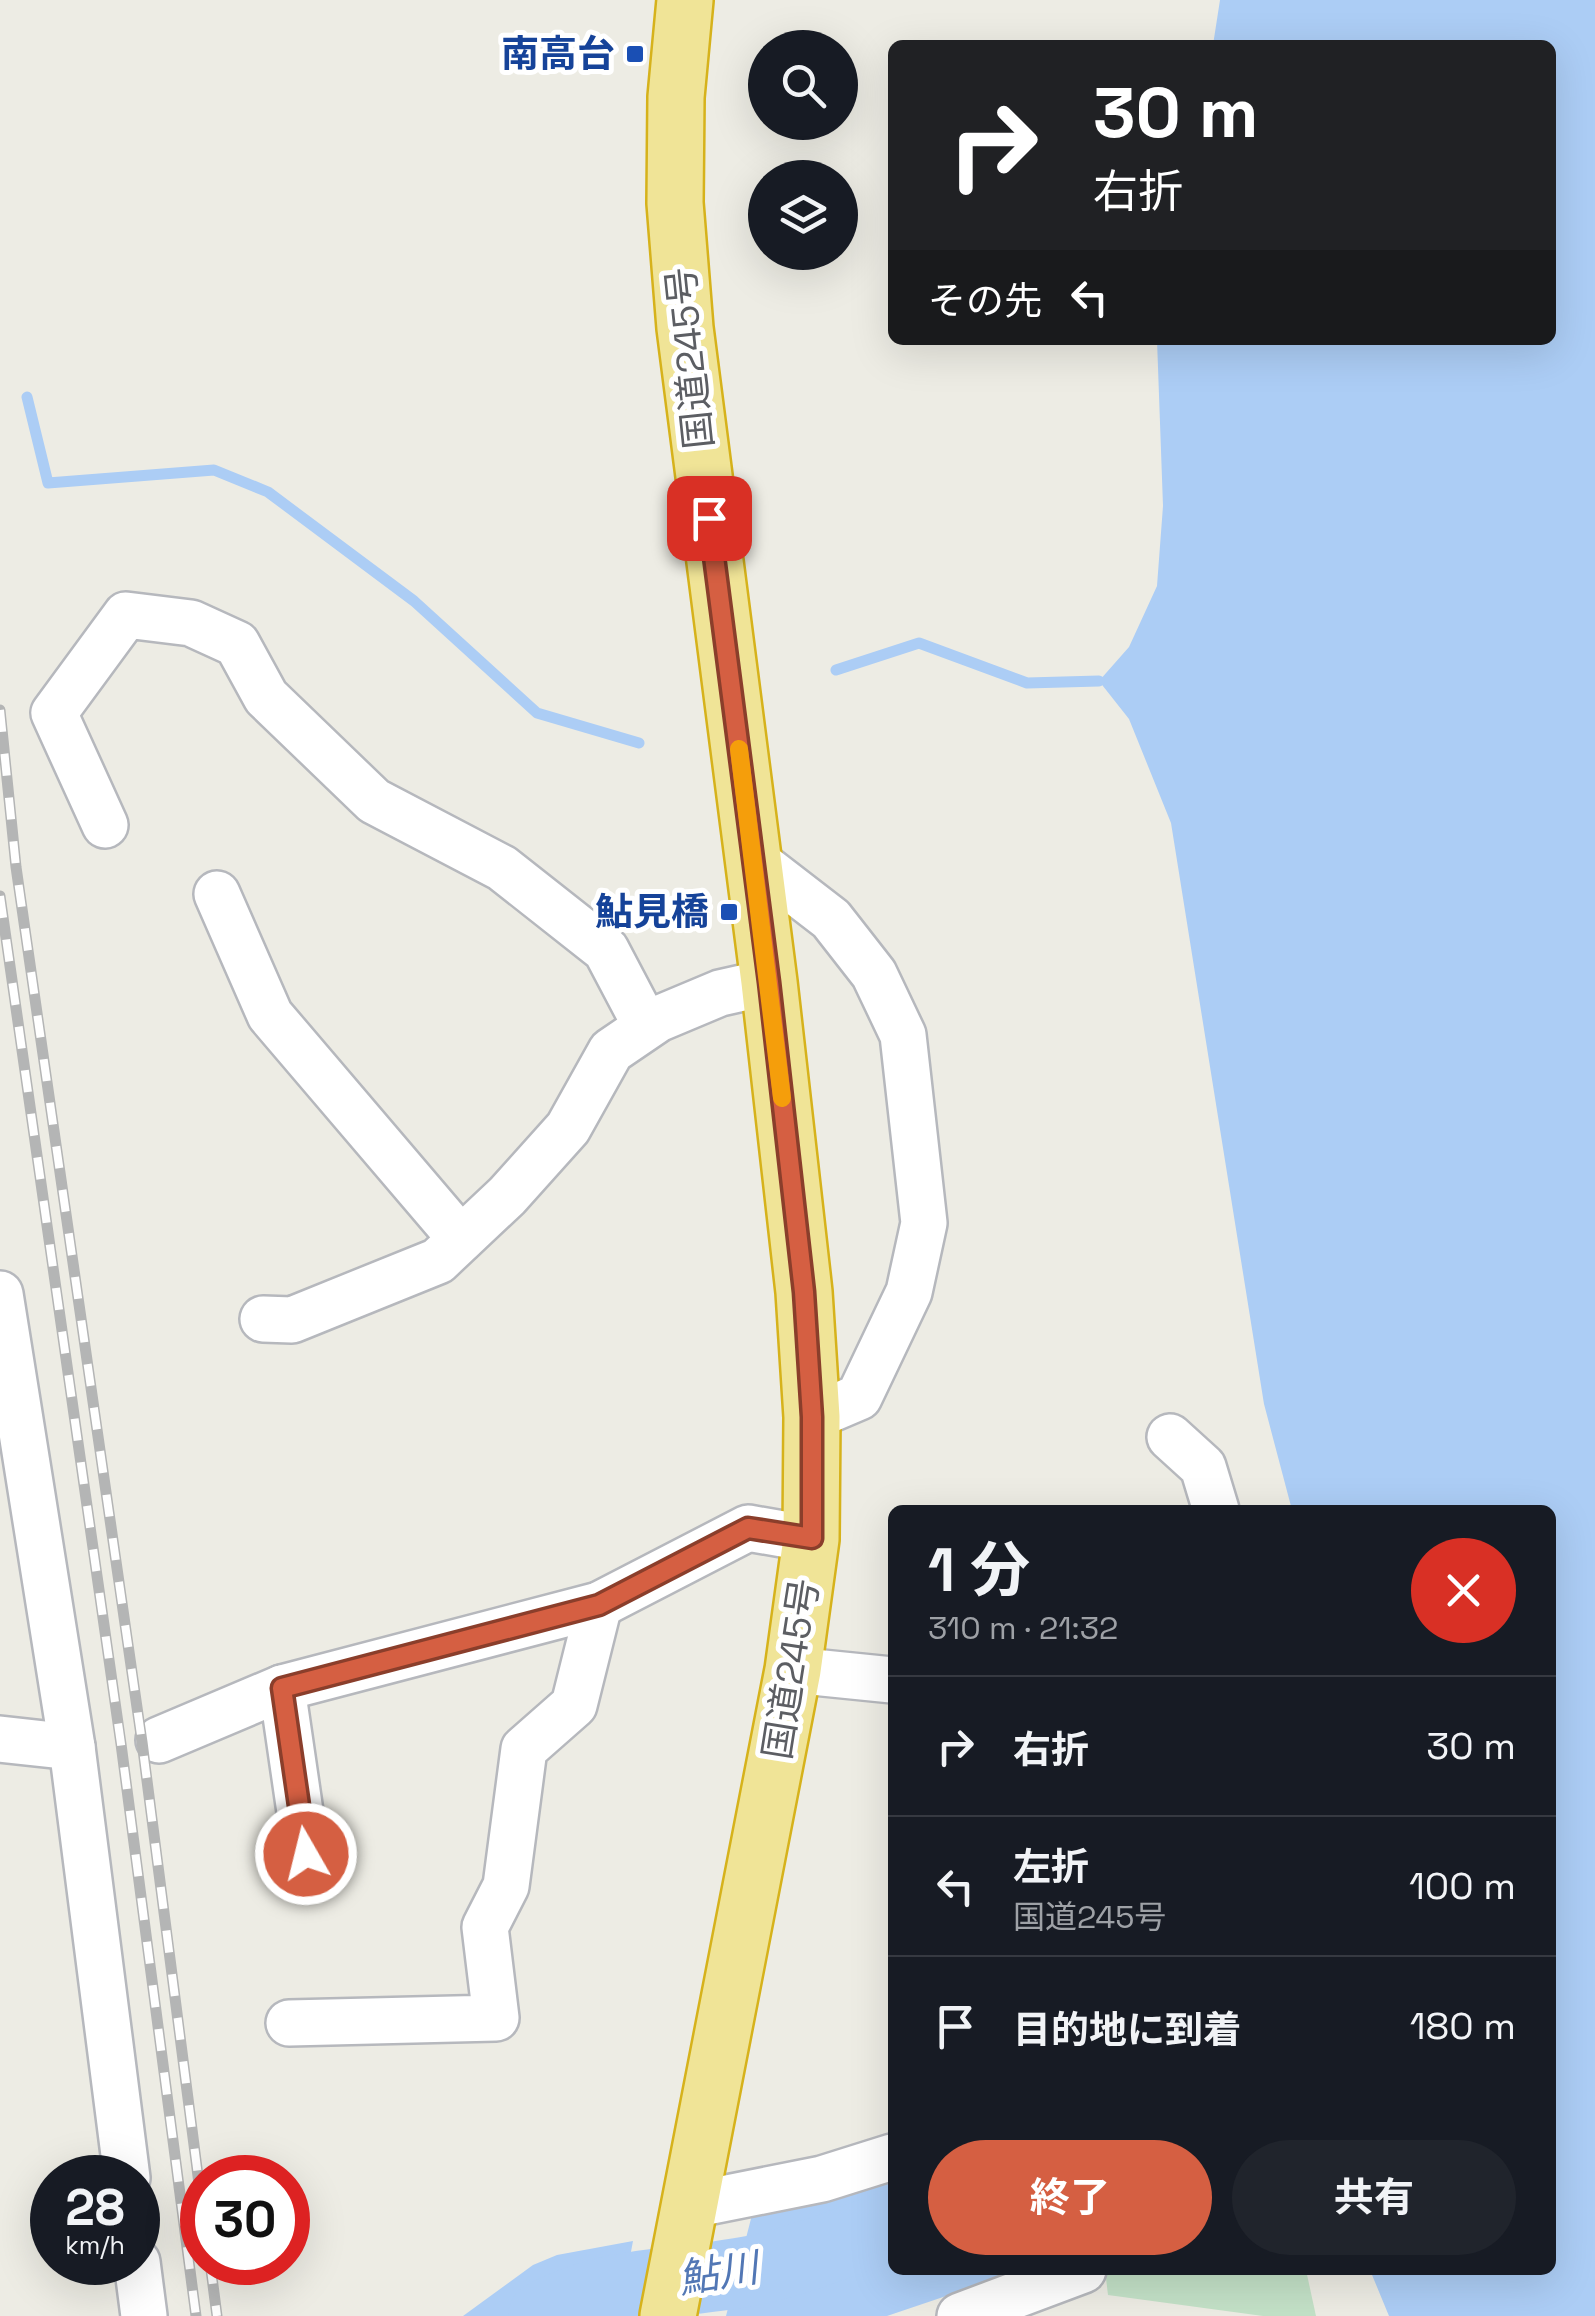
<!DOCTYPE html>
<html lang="ja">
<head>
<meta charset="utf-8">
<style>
	:root { --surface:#171b24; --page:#20242c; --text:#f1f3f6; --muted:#9ea1a6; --line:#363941; --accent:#d55f42 }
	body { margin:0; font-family:"Space Grotesk","Noto Sans JP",sans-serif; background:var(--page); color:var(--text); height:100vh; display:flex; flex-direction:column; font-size:38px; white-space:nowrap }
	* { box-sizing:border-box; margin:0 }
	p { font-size:32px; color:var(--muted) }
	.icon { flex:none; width:55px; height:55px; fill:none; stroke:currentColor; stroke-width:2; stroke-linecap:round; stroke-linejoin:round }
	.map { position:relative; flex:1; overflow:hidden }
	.side { position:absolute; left:888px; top:1505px; width:668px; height:770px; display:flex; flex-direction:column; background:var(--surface); border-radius:15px; box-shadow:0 10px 40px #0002 }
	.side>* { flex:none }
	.hud { position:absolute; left:888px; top:40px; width:668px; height:305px; border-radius:15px; box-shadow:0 10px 40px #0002; background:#202124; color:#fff; overflow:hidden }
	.controls { position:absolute; left:748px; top:30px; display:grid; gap:20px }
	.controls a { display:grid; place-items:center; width:110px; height:110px; border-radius:50%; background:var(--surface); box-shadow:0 10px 40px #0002; font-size:50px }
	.speed { position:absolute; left:30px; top:2155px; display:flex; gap:20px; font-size:50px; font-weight:700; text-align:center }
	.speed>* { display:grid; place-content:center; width:130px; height:130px; border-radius:50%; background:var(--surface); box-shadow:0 10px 40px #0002; line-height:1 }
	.speed small { font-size:25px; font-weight:400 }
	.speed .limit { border:15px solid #d22; background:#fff; color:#111 }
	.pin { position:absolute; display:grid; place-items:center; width:85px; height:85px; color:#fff; margin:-42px; border-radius:20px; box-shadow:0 5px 15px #0006 }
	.me { position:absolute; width:110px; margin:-55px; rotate:352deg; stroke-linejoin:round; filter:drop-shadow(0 0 8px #0008) }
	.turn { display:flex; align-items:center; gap:35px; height:210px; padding:0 40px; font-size:45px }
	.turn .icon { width:130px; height:130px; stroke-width:2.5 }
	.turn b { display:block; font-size:70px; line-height:85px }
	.then { display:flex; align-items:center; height:95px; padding:0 40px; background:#0003; gap:20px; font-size:38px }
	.round { display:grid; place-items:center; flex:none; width:105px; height:105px; border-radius:52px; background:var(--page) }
	.head { display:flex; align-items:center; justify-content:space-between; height:170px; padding:0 40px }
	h1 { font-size:60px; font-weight:700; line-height:75px }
	.primary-button { display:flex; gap:20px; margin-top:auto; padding:20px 40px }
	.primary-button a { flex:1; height:115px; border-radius:60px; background:var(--accent); color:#fff; font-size:40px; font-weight:700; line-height:115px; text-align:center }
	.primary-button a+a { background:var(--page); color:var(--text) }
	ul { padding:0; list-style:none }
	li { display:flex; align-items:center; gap:30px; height:140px; padding:0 40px; border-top:2px solid var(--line) }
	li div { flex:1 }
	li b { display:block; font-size:38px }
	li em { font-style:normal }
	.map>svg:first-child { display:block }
	.green { fill:#c3e1c7 }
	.water { fill:#accdf5 }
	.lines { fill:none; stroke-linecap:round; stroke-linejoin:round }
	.stream { stroke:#accdf5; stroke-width:11 }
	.river { stroke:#accdf5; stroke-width:70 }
	.minor-casing { stroke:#b6b8bd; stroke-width:50 }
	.highway-casing { stroke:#d6b21b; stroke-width:60 }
	.minor { stroke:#fff; stroke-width:45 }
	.highway { stroke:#f0e497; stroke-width:55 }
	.rail-casing { stroke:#b4b5b5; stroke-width:11 }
	.rail { stroke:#fff; stroke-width:8; stroke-dasharray:22; stroke-linecap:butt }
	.route-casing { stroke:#8a3e2b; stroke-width:25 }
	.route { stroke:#d55f42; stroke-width:18 }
	.slow { stroke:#f59e0b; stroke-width:18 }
	.transit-dot { fill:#1a4fb4; stroke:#fff; stroke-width:4 }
	.labels { text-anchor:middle; stroke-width:10; stroke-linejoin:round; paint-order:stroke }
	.transit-label { font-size:38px; font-weight:bold; fill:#164399; stroke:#fff; text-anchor:end }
	.street-label { font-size:38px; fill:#5c5e63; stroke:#fff }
	.water-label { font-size:40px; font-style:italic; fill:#5277b5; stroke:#fff }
</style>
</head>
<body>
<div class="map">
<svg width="1595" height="2316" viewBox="0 0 1595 2316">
	<rect width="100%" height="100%" fill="#edece4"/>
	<!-- green -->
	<path class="green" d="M1105,2270H1306L1316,2316H1263L1108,2295Z"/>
	<!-- water -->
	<g class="water">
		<path d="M1220,0H1595V2316H1389L1370,2270H1550V1510H1292L1264,1404L1171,823L1129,719L1099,681L1129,647L1157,586L1163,506L1157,340H1550V45H1213Z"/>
		<path d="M892,2167V2270H1023L887,2316H726L754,2207Z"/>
		<path d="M633,2241L619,2316H463L533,2265L557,2255Z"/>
	</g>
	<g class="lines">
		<!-- stream -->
		<g class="stream">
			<path d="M27,397L48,483L214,470L268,492L414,601L537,713L639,743"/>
			<path d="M836,670L919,643L1027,683L1099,681"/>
		</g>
		<!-- river -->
		<path class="river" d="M543,2316C611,2278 687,2285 760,2269C805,2259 849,2240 892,2225"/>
		<defs>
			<g id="minor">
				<path d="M105,825L54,713L126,615L191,623L237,644L266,697L374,801L502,868L606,950L646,1026"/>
				<path d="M752,858L831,919L874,974L903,1035L924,1223L909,1292L859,1397L812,1417"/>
				<path d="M217,894L270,1015L461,1239"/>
				<path d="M0,1294L72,1747L127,2178"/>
				<path d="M263,1319L292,1320L438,1261L507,1196L568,1128L611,1051L658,1019L720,993L769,982"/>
				<path d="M1170,1437L1203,1467L1216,1510"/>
				<path d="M793,1670L892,1680"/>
				<path d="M282,1688L306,1853"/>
				<path d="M0,1739L72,1747"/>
				<path d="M159,1740L282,1688L599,1605L748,1528L811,1539"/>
				<path d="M289,2023L496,2018L485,1927L506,1886L524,1749L574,1705L599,1605"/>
				<path d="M692,2205L822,2179L892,2157"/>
				<path d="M137,2262L144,2316"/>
				<path d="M960,2316L1083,2270"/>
			</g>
			<path id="highway" d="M668,2316L793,1670L811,1539L812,1417L804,1292L769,982L685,328L675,203L676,97L685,0"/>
		</defs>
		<!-- minor casing -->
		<use href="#minor" class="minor-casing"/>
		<!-- highway casing -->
		<use href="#highway" class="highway-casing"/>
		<!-- minor -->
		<use href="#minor" class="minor"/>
		<!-- highway -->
		<use href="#highway" class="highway"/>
		<defs>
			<g id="rail">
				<path d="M0,710L16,867L142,1742L202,2207"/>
				<path d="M0,896L121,1744L196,2316"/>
				<path d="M210,2262L217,2316"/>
			</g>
		</defs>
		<!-- rail casing -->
		<use href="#rail" class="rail-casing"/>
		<!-- rail -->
		<use href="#rail" class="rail"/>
	</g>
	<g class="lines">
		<defs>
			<path id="route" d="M306,1854L282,1688L599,1605L748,1528L812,1538V1417L804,1292L769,982L709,518"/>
		</defs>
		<!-- route casing -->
		<use href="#route" class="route-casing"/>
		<!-- route -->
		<use href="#route" class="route"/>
		<!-- slow -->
		<path class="slow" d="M739,749L782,1098"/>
	</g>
	<!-- markers -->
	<g class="transit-dot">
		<rect x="625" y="44" width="20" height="20" rx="5"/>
		<rect x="719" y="902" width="20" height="20" rx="5"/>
	</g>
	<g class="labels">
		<!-- transit labels -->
		<g class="transit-label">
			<text x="615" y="67">南高台</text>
			<text x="709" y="925">鮎見橋</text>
		</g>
		<!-- street labels -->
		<g class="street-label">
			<text transform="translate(690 358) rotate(-96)" y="13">国道245号</text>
			<text transform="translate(791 1669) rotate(-81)" y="13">国道245号</text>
		</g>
		<!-- water labels -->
		<g class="water-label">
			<text transform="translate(718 2273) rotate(-9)" y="14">鮎川</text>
		</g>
	</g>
</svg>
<div class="controls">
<a><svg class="icon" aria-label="search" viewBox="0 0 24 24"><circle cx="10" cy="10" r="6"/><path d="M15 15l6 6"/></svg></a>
<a><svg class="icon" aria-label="layers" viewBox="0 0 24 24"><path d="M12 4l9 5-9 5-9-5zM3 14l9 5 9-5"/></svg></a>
</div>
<div class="speed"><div>28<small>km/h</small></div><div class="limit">30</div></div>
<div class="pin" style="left:709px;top:518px;background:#d93025"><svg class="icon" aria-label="arrive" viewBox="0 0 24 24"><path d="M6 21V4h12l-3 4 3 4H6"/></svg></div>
<svg class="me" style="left:306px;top:1854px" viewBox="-20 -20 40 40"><circle r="17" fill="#d55f42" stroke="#fff" stroke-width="3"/><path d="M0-11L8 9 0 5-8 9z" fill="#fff"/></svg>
<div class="hud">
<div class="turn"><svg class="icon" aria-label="right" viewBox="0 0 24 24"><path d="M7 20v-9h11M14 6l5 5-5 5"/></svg><div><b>30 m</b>右折</div></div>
<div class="then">その先<svg class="icon" aria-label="left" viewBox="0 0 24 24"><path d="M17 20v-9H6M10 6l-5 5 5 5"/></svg></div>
</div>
<section class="side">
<div class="head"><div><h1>1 分</h1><p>310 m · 21:32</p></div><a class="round" style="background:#d93025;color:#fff"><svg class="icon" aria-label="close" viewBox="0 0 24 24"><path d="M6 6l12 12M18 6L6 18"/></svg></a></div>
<ul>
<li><svg class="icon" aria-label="right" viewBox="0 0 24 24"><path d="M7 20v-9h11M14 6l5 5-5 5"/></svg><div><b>右折</b></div><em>30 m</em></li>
<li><svg class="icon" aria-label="left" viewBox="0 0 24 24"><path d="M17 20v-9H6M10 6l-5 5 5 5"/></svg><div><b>左折</b><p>国道245号</p></div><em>100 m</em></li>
<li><svg class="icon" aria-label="arrive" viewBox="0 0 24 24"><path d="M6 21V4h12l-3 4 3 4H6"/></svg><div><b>目的地に到着</b></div><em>180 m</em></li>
</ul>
<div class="primary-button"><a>終了</a><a>共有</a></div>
</section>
</div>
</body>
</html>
